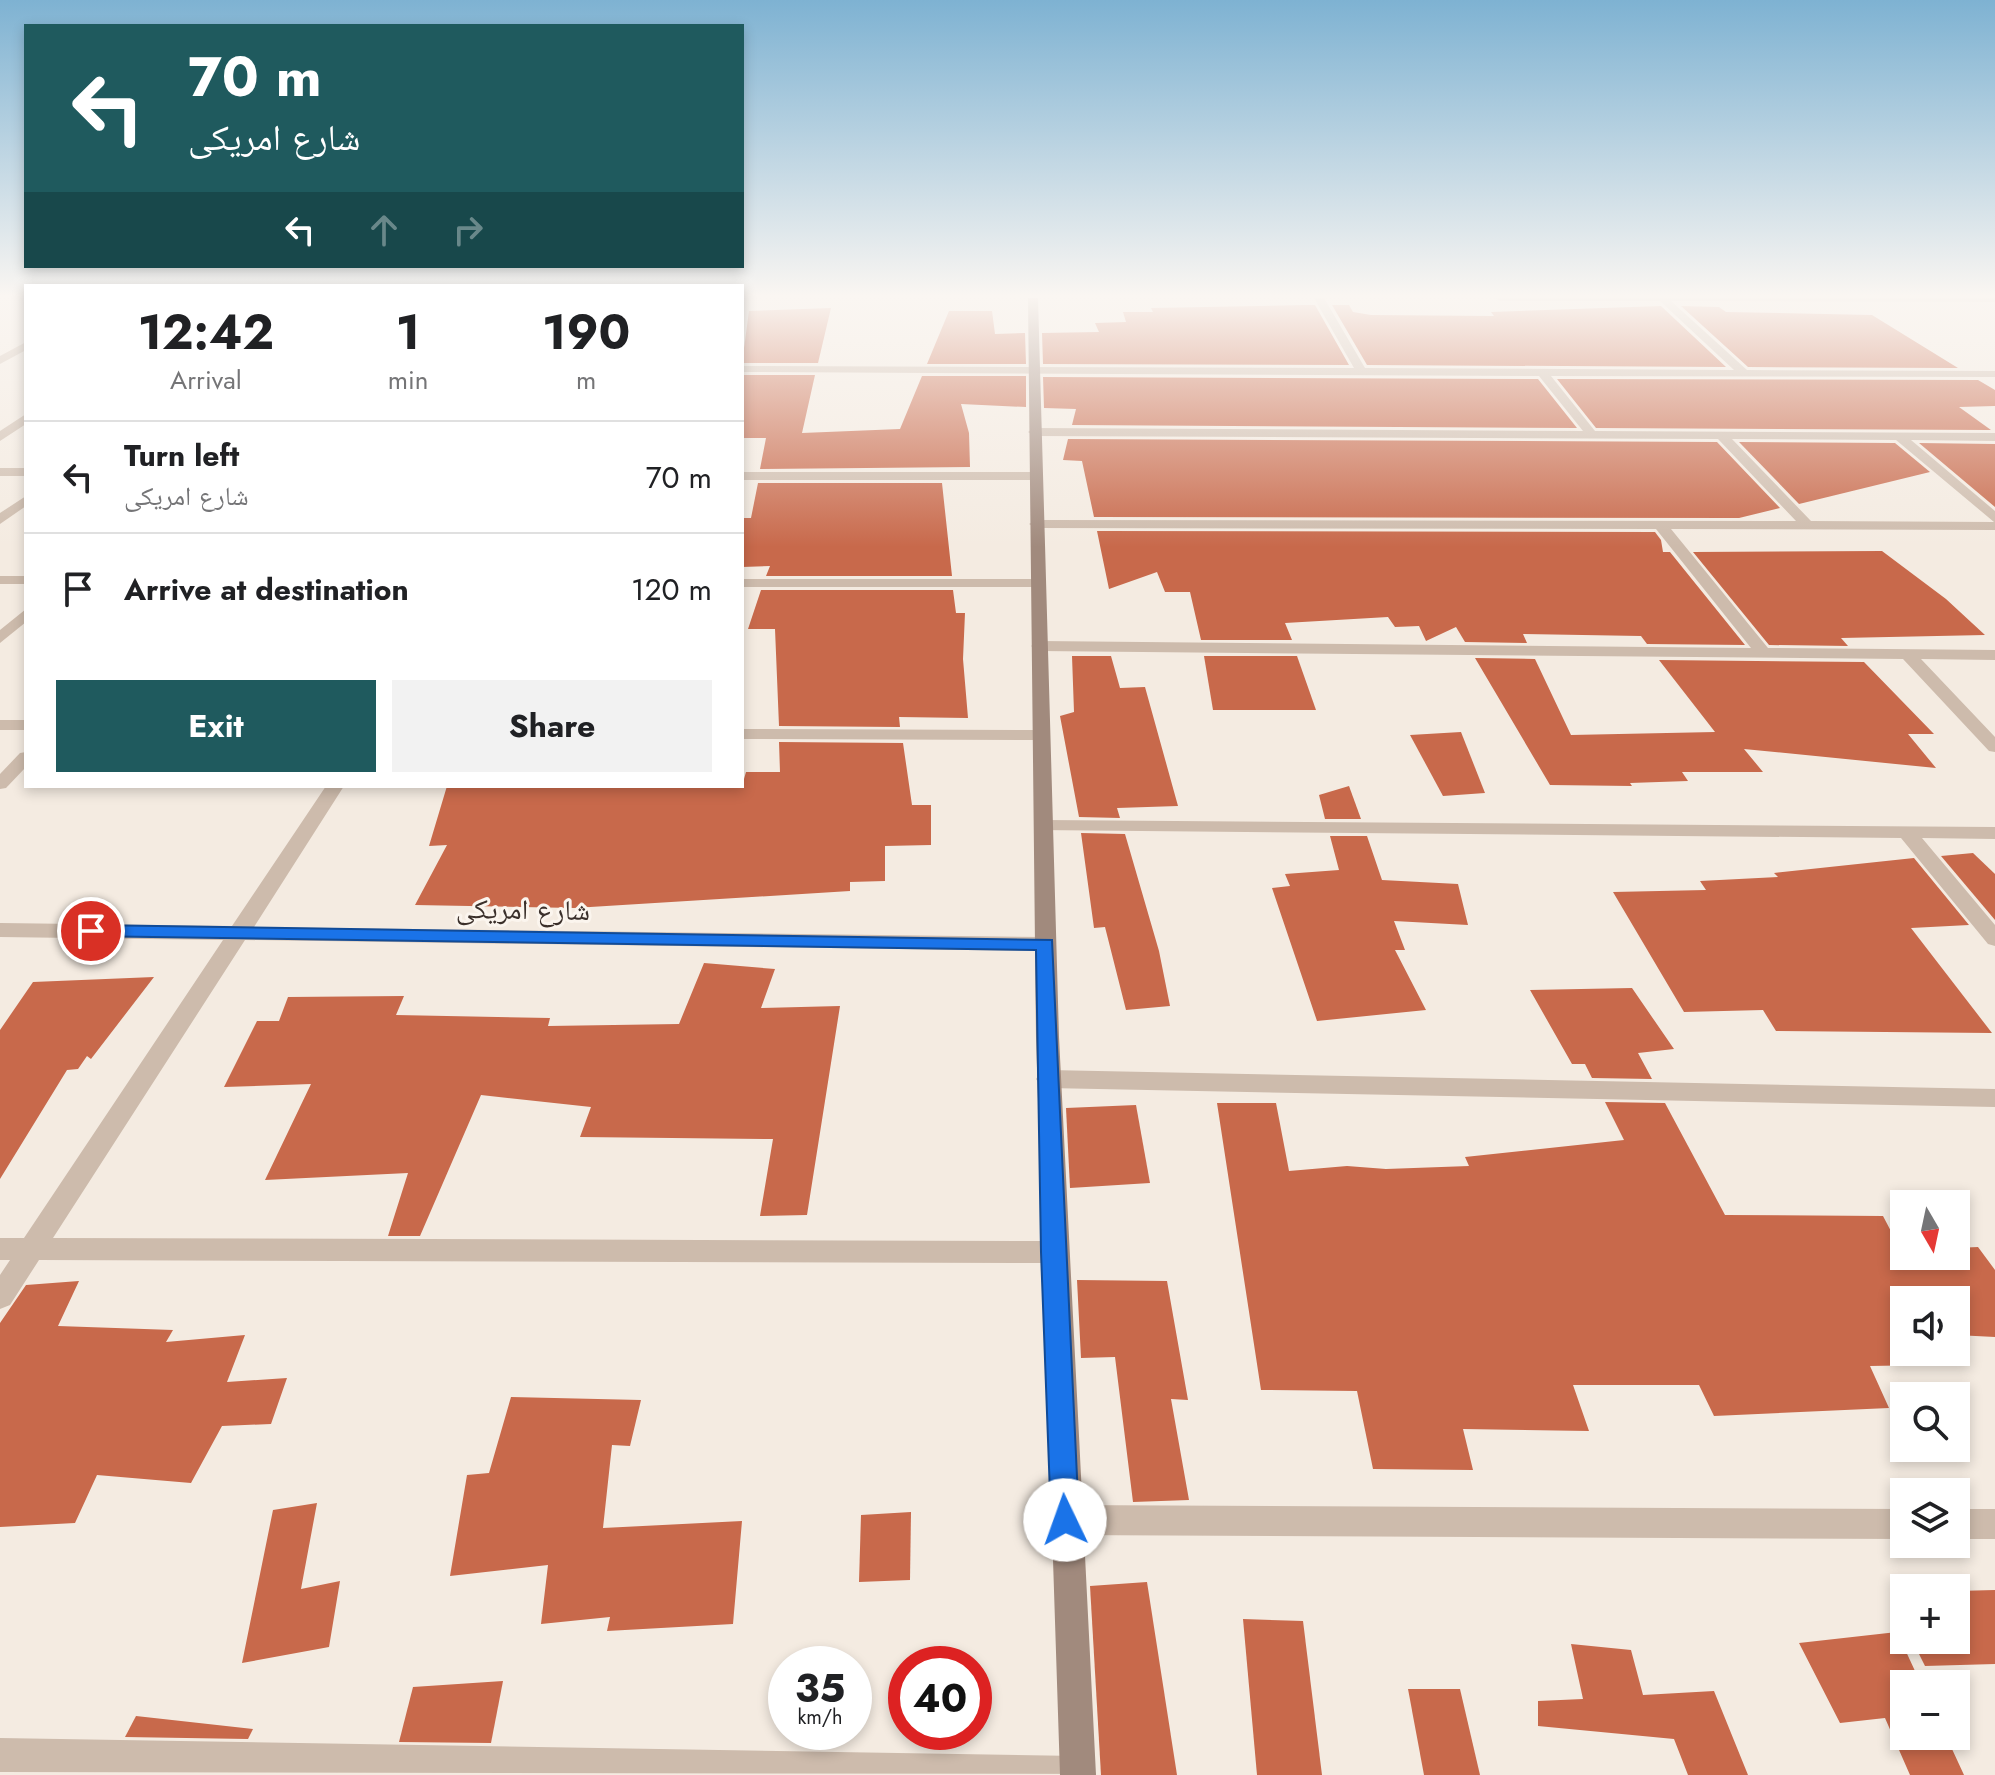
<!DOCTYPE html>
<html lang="en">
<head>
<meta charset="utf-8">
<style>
	:root { --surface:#fff; --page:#f2f2f2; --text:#202124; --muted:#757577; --line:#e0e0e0; --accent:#1f5a5e }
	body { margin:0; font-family:Jost,"Noto Naskh Arabic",sans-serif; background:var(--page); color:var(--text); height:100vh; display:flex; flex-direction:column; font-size:30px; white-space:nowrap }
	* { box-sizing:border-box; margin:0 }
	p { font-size:26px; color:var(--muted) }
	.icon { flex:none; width:44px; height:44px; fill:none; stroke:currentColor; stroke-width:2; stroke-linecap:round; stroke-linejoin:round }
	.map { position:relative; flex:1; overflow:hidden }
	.sheet { position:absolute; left:24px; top:284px; width:720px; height:504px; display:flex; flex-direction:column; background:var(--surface); border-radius:0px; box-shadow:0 4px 12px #0003 }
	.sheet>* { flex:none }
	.guide { position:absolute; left:24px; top:24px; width:720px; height:244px; border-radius:0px; box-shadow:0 4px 12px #0003; background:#1f5a5e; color:#fff; overflow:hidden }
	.needle { width:52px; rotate:171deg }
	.fabs { position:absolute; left:1890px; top:1190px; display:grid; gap:16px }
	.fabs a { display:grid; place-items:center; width:80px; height:80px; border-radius:0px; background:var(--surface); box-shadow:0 4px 12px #0003; font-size:40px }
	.speed { position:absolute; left:768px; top:1646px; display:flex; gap:16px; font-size:40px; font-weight:700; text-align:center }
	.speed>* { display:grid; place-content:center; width:104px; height:104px; border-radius:50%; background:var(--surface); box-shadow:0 4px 12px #0003; line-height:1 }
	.speed small { font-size:20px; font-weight:400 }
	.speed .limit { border:12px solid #d22; background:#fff; color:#111 }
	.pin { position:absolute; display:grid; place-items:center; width:68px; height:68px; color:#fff; margin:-34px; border:4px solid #fff; border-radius:50%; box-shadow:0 2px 8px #0007 }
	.me { position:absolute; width:88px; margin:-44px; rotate:357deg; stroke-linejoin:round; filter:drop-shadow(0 0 6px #0008) }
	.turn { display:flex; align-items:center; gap:28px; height:168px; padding:0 32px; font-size:36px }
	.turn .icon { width:104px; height:104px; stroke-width:2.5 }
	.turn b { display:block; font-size:56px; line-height:68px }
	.lanes { display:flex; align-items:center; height:76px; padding:0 32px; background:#0003; justify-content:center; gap:40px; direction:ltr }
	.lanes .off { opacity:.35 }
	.eta { display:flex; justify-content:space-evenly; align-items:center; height:136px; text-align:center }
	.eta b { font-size:48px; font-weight:700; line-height:56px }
	.button { display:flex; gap:16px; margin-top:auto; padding:16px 32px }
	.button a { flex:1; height:92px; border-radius:0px; background:var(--accent); color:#fff; font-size:32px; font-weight:700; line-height:92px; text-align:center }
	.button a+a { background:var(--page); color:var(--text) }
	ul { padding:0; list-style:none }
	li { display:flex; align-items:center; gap:24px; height:112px; padding:0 32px; border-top:2px solid var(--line) }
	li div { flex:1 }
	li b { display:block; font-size:30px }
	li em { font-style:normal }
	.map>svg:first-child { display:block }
	.building { fill:#c8694b }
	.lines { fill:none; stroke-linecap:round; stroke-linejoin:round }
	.street { fill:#cdbbac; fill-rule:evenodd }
	.secondary { fill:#a18a7d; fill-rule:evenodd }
	.route { fill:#1a73e8; stroke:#114b97; stroke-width:2 }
	.labels { text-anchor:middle; stroke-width:6; stroke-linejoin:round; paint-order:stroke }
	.street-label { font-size:28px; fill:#3b302b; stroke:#fbf5ee }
</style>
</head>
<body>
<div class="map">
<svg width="1995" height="1775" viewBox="0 0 1995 1775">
	<rect width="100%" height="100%" fill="#f4ebe1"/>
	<!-- building -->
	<g class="building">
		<path d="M1304,305H1315L1349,365L1043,364L1042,333L1099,332L1095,323L1126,322L1123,312H1153L1151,308Z"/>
		<path d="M1332,305H1349L1353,312L1371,315L1494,316L1491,312L1661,306L1726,367L1367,365Z"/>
		<path d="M1681,306L1719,307L1726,312L1872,315L1958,368L1748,367Z"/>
		<path d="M831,308L818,363H742L749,311Z"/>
		<path d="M949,311H992L995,334L1025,333L1026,364H927Z"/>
		<path d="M742,375H815L802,433L900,429L922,376H1026V407L961,404L969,433L970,467L760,469L766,438H742Z"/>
		<path d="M1043,377L1538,379L1577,428L1072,425L1076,409L1044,408Z"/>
		<path d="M1557,379L1978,380L1995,390V406L1959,407L1991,430L1596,428Z"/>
		<path d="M1068,439L1717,442L1780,508L1739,518L1094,517L1082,461L1063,460Z"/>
		<path d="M1739,442L1895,443L1930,472L1799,504Z"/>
		<path d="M1919,443L1995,444V507Z"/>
		<path d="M758,483H942L952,576H766L770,566L742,567V518H751Z"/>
		<path d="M1097,531L1655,532L1661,540L1663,552H1670L1745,645L1647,644L1641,636L1523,634L1527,643L1465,642L1456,627L1426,641L1419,626L1395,627L1388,617L1285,623L1292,640H1201L1190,592H1165L1157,572L1109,589Z"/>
		<path d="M1882,551L1946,599L1985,635L1841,638L1848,646L1769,645L1693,552Z"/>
		<path d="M761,590H953L956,613H965L963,659L968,718L899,717L900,727L779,726L775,629H748Z"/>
		<path d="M1072,656H1111L1120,688L1145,687L1178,806L1117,808L1120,818L1079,817L1060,716L1074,712Z"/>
		<path d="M1204,656H1297L1316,710H1213Z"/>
		<path d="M1475,658L1535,659L1571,735L1715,732L1659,660L1864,662L1934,734H1908L1936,768L1744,749L1763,772H1682L1688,781L1630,783L1632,786L1550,785Z"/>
		<path d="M1461,732L1485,793L1443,796L1410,735Z"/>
		<path d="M779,742L903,743L912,805H931V845L885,846V881L850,882V891L574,908L415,905L447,845L429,846L447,786H742L746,772H780Z"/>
		<path d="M1349,786L1361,819H1325L1319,795Z"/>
		<path d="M1081,833L1125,834L1159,951L1170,1006L1126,1010L1105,927L1094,928Z"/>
		<path d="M1330,836H1367L1382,880L1458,884L1468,925L1394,921L1405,950H1395L1426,1010L1317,1021L1272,888L1290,886L1285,874L1339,870Z"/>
		<path d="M1973,853L1995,874V920L1941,856Z"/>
		<path d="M1914,858L1969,925L1911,928L1992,1033L1776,1031L1763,1010L1684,1012L1613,892L1706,890L1700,881L1778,877L1774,873Z"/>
		<path d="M704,963L775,969L761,1008L840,1006L807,1215L760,1216L773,1139L580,1137L591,1107L481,1095L420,1236H388L408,1173L265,1180L311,1084L224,1087L257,1021H279L288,997L404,996L396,1015L550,1018L548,1026L679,1024Z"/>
		<path d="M154,977L91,1059L87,1056L78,1069L67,1070L0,1179V1030L33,982Z"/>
		<path d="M1632,988L1674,1049L1638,1053L1652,1079L1592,1078L1585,1064H1572L1530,990Z"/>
		<path d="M1605,1102L1665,1103L1725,1215L1883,1216L1904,1256H1956V1248L1978,1247L1995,1270V1337L1956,1335V1300H1904V1352H1919L1926,1365L1870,1366L1889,1408L1714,1416L1699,1385H1573L1589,1431L1463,1429L1473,1470L1373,1469L1357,1391L1261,1390L1217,1103H1276L1289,1171L1347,1166L1386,1169L1469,1166L1465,1157L1624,1140Z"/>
		<path d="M1136,1105L1150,1183L1070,1188L1066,1108Z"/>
		<path d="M1077,1280L1167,1281L1188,1400L1171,1399L1189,1500L1133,1502L1115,1357L1081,1358Z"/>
		<path d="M79,1281L58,1326L173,1330L166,1342L245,1335L227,1382L287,1378L271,1424L222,1426L191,1483L97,1475L75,1523L0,1527V1323L26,1285Z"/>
		<path d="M511,1397L641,1400L630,1446L612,1445L603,1528L742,1521L733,1624L607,1631L610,1617L541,1624L548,1565L450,1576L467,1475L489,1473Z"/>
		<path d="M317,1503L301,1589L340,1581L329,1647L242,1663L273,1510Z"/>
		<path d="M911,1512L910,1580L859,1582L861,1515Z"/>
		<path d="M1147,1582L1177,1775H1101L1090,1586Z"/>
		<path d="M1995,1590V1664L1925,1666L1912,1640H1956V1591Z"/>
		<path d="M1243,1619L1303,1621L1322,1775H1257Z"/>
		<path d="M1897,1632L1921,1684H1904V1736H1946L1964,1775H1910L1885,1718L1840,1723L1799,1643Z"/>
		<path d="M1571,1644L1631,1650L1643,1695L1714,1691L1748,1775H1688L1674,1739L1538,1726V1701L1583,1699Z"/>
		<path d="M503,1681L491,1743L399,1742L413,1687Z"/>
		<path d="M1408,1689H1460L1480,1775H1424Z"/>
		<path d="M136,1716L253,1729L248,1739L125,1737Z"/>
	</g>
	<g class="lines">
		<!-- street -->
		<g class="street">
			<path d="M1314,298H1324L1365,368L1734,370L1660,301H1500L1495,298H1995V302L1671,301L1747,370L1995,371V377L1551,376L1595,431L1995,433V441L1911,440L1995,511V530L1671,529L1768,648L1995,650V660L1921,659L1995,737V752L1989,751L1903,659L1039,651L1031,646L1039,641L1751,648L1656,529L1036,528L1029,524L1036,520L1796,521L1718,439L1034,436L1028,432L1034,428L1583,431L1539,376L742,372V366L1354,368ZM1732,439L1896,440L1994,522L1811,521Z"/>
			<path d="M26,342V350L0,364V356Z"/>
			<path d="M26,414V424L0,441V431Z"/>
			<rect x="0" y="468" width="26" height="8"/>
			<path d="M742,472H1033L1039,476L1033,480H742Z"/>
			<path d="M26,496V506L0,524V513Z"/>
			<rect x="0" y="576" width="26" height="8"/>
			<path d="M742,579H1037L1044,583L1037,587H742Z"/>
			<path d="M26,609V622L0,643V630Z"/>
			<rect x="0" y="720" width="26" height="10"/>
			<path d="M742,729L1040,730L1049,735L1040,740L742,739Z"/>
			<path d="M26,752V767L6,788L0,789V774L20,753Z"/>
			<path d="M326,786H344L254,927L1045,937L1055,944L1045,951L245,940L53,1238L1053,1241L1062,1244L1066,1252L1062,1260L1053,1263L39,1260L10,1305L0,1309V1275L10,1260H0V1238H24L223,940L0,937V923L232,926Z"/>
			<path d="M1044,820L1995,827V839L1922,838L1995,925V946L1988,944L1901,838L1037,830L1035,826L1037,822Z"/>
			<path d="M1048,1070L1995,1089V1107L1048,1088L1040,1085L1036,1079L1040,1073Z"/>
			<path d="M1065,1505L1904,1509V1539L1065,1535L1054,1531L1050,1520L1054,1509Z"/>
			<rect x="1956" y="1509" width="39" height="30"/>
			<path d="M0,1738L1078,1756L1090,1762L1096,1774L0,1772Z"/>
		</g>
		<!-- secondary -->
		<path class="secondary" d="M1028,298H1038L1059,1037L1096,1775H1060L1036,1037Z"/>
	</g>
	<!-- sky -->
	<linearGradient id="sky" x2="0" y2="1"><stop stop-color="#7eb2d2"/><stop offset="0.54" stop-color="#faf6f2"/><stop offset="1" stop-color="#faf6f2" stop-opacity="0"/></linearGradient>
	<rect width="1995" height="547" fill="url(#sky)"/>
	<!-- route -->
	<path class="route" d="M91,925L1052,940L1079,1520L1075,1530L1065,1534L1055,1530L1051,1520L1041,1252L1036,950L84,936V927Z"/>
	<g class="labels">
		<!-- street labels -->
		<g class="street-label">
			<text transform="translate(523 909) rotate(1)" y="10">شارع امريكى</text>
		</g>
	</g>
</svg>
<div class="fabs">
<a><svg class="needle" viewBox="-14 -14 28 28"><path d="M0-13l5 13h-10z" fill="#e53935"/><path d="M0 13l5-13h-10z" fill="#757577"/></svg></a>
<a><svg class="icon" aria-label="sound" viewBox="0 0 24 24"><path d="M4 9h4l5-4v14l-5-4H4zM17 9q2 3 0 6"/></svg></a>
<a><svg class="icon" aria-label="search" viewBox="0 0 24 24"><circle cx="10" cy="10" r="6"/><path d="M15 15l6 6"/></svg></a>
<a><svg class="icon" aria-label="layers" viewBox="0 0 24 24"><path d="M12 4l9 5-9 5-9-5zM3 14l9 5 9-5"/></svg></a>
<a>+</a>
<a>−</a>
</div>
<div class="speed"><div>35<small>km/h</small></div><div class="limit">40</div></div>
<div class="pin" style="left:91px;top:931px;background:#d93025"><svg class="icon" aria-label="arrive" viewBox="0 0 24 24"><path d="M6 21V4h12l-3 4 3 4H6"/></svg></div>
<svg class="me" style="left:1065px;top:1520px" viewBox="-20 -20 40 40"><circle r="19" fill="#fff"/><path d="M0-13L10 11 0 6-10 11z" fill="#1a73e8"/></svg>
<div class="guide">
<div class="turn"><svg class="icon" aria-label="left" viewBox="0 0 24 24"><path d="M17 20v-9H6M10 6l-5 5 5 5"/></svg><div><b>70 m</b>شارع امريكى</div></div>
<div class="lanes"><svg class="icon" aria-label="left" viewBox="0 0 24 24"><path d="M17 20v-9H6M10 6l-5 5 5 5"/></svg><svg class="icon off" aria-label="ahead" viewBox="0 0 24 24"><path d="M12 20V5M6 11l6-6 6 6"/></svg><svg class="icon off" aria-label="right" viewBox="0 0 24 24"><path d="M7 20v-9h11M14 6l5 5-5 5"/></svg></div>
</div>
<section class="sheet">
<div class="eta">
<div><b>12:42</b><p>Arrival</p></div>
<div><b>1</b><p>min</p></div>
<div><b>190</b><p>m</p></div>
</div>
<ul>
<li><svg class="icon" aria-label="left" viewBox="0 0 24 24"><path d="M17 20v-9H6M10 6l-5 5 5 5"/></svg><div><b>Turn left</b><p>شارع امريكى</p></div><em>70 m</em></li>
<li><svg class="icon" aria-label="arrive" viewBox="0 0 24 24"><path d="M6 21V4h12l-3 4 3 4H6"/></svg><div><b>Arrive at destination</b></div><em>120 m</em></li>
</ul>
<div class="button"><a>Exit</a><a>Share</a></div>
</section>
</div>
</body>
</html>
